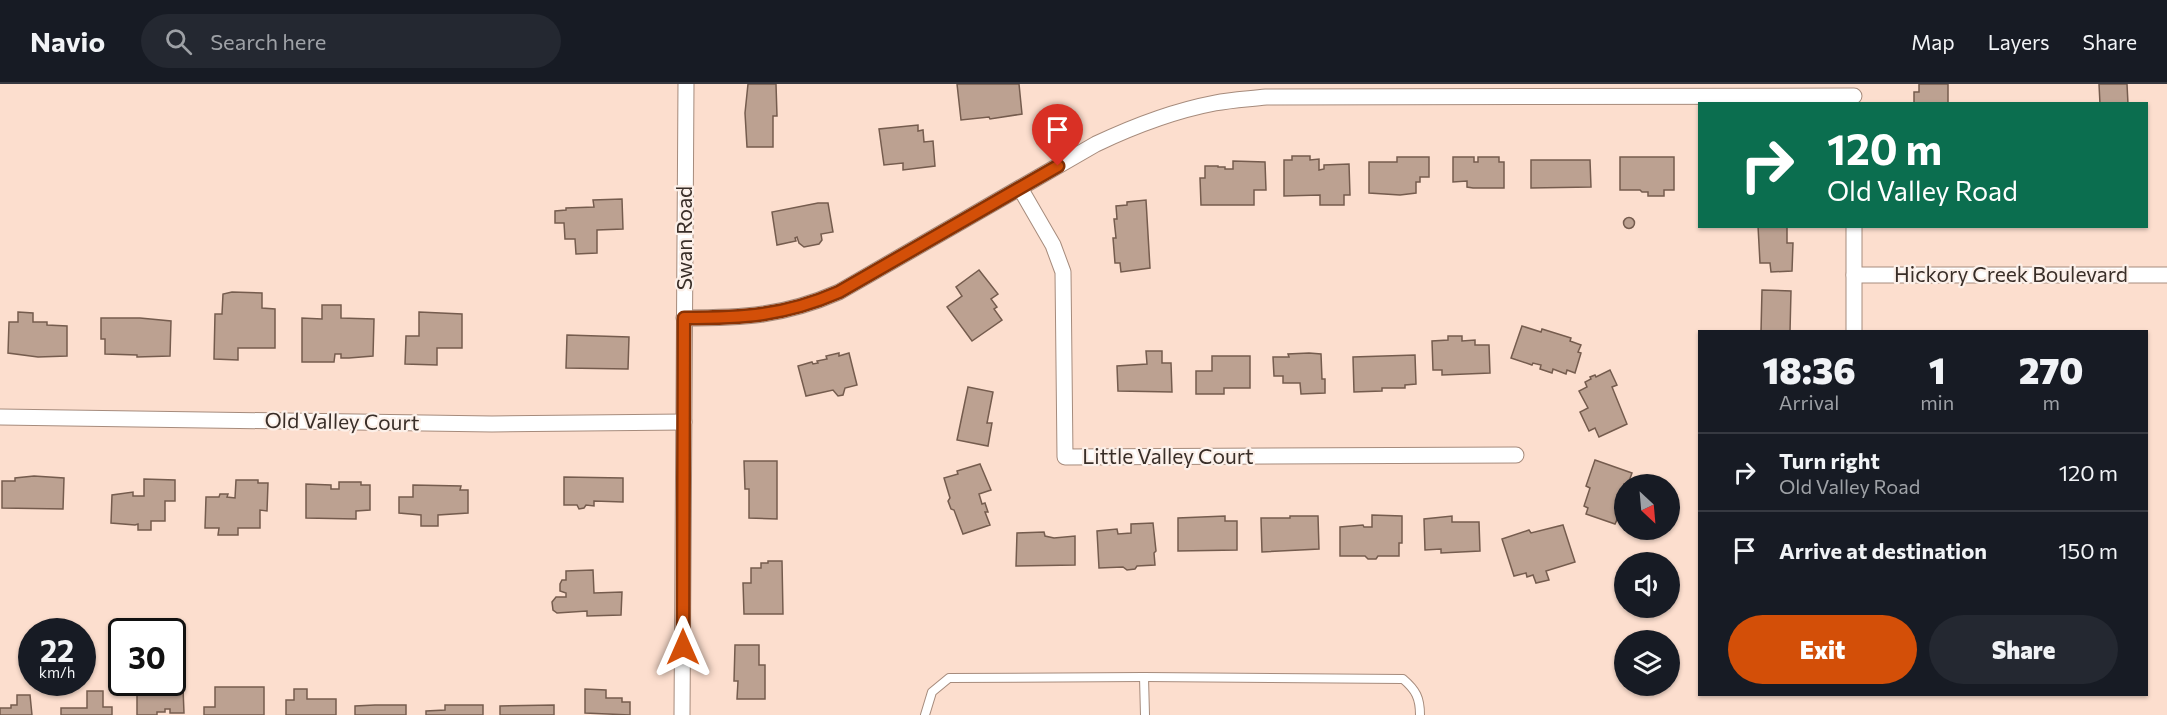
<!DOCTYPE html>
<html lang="en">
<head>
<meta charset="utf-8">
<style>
	:root { --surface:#171b24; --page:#242831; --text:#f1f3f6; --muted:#9ea1a6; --line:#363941; --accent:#d34f08 }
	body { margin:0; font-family:Commissioner,sans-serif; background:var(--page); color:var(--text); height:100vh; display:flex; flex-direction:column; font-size:22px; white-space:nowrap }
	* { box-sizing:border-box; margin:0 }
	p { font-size:20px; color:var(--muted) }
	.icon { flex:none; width:33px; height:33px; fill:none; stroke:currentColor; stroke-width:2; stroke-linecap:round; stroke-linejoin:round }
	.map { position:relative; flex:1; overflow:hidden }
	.panel { position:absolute; left:1698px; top:246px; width:450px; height:366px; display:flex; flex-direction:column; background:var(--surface); border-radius:0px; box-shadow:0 2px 4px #0004 }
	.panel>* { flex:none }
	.hud { position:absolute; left:1698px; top:18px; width:450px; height:126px; border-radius:0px; box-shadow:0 2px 4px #0004; background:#0b6e4f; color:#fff; overflow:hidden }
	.needle { width:39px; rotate:154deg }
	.tools { position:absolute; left:1614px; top:390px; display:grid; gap:12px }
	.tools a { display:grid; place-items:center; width:66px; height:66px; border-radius:50%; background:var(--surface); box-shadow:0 2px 4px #0004; font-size:30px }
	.speed { position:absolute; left:18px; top:534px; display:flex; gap:12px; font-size:30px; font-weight:700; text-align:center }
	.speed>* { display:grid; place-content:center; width:78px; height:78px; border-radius:50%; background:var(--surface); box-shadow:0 2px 4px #0004; line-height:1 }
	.speed small { font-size:15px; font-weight:400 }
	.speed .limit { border:3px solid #111; border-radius:9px; background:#fff; color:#111 }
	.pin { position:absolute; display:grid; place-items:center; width:51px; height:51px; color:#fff; margin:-62px -26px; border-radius:50% 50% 50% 0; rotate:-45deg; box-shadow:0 0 6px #0007 }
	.pin .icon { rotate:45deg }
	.me { position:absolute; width:66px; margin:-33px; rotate:0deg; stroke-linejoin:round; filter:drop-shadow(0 0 4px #0008) }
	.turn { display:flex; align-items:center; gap:21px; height:126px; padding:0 30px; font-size:27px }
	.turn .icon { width:78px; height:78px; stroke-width:2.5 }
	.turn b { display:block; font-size:42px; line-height:51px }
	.eta { display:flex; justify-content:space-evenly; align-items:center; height:102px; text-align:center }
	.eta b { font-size:36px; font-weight:800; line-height:42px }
	.primary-button { display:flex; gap:12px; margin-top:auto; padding:12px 30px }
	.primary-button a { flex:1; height:69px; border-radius:36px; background:var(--accent); color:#fff; font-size:24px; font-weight:800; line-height:69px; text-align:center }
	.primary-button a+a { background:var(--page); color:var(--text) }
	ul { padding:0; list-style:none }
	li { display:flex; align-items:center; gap:18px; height:78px; padding:0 30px; border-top:2px solid var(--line) }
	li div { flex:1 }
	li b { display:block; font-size:22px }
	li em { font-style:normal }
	header { display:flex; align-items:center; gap:36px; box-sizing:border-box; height:84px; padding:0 30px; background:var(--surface); border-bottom:2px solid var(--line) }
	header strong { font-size:28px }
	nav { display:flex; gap:33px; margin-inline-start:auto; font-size:21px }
	.search { width:420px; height:54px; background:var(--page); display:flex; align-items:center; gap:15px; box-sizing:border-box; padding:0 21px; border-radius:33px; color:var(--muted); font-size:22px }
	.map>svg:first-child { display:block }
	.building { fill:#bca191; stroke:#755c4e; stroke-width:1.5 }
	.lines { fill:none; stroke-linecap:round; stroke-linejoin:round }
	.service-casing { stroke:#a68b7c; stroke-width:10 }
	.minor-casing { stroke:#a68b7c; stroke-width:17 }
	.service { stroke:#fff; stroke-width:8 }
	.minor { stroke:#fff; stroke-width:15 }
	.route-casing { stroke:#893305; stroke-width:15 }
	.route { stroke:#d34f08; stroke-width:10 }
	.labels { text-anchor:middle; stroke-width:4.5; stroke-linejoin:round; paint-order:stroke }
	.street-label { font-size:21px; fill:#392e28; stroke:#fcf0e9 }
</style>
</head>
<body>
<header>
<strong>Navio</strong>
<div class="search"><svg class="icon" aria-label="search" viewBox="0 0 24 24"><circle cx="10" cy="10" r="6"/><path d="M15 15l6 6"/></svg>Search here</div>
<nav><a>Map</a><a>Layers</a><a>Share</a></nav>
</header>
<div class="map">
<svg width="2167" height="631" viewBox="0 0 2167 631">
	<rect width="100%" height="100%" fill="#fcdece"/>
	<!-- building -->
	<g class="building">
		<path d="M748,0H776L777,32H773V63H747L745,29Z"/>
		<path d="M957,0H1019L1022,30L990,35L989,33L961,36Z"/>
		<path d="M1919,0H1948V20H1914V8H1919Z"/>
		<path d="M2099,0H2127L2128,20H2100Z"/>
		<path d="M918,41V47L923,46L924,58L933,57L935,82L903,86V79L884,81L879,45Z"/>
		<path d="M1292,72H1310V76L1319,75V86L1324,85V81L1349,80L1350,111H1344V121H1320V111L1284,112V76H1292Z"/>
		<path d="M1397,73H1429V93H1420V98H1416V109L1400,111L1369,109V78H1397Z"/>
		<path d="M1453,73H1474V78H1478V73H1499V78H1504V104H1473L1467,103V97L1453,98Z"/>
		<path d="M1620,73H1674V106H1664V112H1648V108H1642L1640,106H1620Z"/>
		<path d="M1531,76H1590L1591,103L1531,104Z"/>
		<path d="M1233,77L1265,78L1266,106H1254V121H1201L1200,94H1205V82H1218V83H1225V85H1233Z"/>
		<path d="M622,115L623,145L597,146V169L576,170L575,155H565L564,139H555V127L566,126V124L594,123L593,116Z"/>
		<path d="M1146,116L1150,184L1121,188L1120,179H1115L1113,154H1116L1114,135H1117L1116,122L1127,121V118Z"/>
		<path d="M818,119H828L833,148L821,150L822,156L819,160L804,163L799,159L797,153L795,154L796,157L777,161L772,128Z"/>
		<circle cx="1629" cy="139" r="5.5"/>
		<path d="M1758,142H1787V159H1793L1792,187L1771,188L1770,179H1760Z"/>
		<path d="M979,186L998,210L991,215L997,223L994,225L1002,236L972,257L947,223L962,212L956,203Z"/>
		<path d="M1762,206L1791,207L1790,248H1761Z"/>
		<path d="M232,208L262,209V224L275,225V264H238V276L214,275L215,230H222L223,210Z"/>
		<path d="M322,221H341V234L374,235L373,272L349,274H341V270H335L334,278H302V234L322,235Z"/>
		<path d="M18,228L33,229V238H47V241L67,242V272L38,273L8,269L9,238H18Z"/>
		<path d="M419,228L462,230V264H437V281L405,280L406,252H419Z"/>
		<path d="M101,234H140L171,237L170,272L137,273V271L105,270V255H101Z"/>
		<path d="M1522,242L1541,248L1542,245L1571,254L1570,257L1581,261L1578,268L1581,269L1575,289L1567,286L1566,290L1553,285L1552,289L1540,285L1541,281L1533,279L1532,281L1511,274Z"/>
		<path d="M567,251L629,253L628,285L566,284Z"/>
		<path d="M1448,252H1462V257L1475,256V261H1489L1490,289L1442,291V286H1433L1432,257L1448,256Z"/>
		<path d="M1146,267H1162V279H1171L1172,308L1118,307L1117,282L1147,280Z"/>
		<path d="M839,269V272L849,269L857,301L845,304L843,311L838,312L833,306L806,312L798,282L812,278L813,280L818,279L817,277L827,275L826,272Z"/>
		<path d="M1309,269L1321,270L1322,295H1325V309L1301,310L1300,299H1283V292H1274L1273,273H1289L1288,270Z"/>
		<path d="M1415,271L1416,300L1405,301V304H1382V307L1354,308L1353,273Z"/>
		<path d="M1212,272H1250V304H1224V310H1196V287H1212Z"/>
		<path d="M1610,286L1617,301L1612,303L1627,340L1599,353L1595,344L1589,347L1580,328L1588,324L1579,307L1587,303L1585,298L1591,295L1590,293L1595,291L1596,293Z"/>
		<path d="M968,303L993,308L987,339H992L988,362L957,356Z"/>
		<path d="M1595,376L1632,389L1628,400H1624V421L1615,440L1586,430L1588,424L1584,422L1590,404L1586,402Z"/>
		<path d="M744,377H777V435L749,434V405H745Z"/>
		<path d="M980,380L991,406L979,410L982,420L985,419L988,428H985L990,441L963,450L954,426L951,425L948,417L950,414L944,394L958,390L957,387Z"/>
		<path d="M34,392L64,394L63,425L2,424V397H15V394Z"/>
		<path d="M564,393L623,394V418L594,417V422L586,421L584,424L579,425L577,421H564Z"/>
		<path d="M144,395L175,396V417H165V437H151V446H138V440L135,441L111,439L112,411L133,408V412H144Z"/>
		<path d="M236,396H258V399H268L267,427L260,426V444H238V451H218L219,444H205L206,413H219L220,410H228L227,413L235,414Z"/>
		<path d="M339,398H361V401H370V426L356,427V435L306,434V400L331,401V405H339Z"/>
		<path d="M413,401L461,402L460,406H468V429L438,431V442H421V431L399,429V413H413Z"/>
		<path d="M1372,431L1402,432V459H1399V472H1378L1376,475H1368L1365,472H1340V443L1363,441L1364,443H1372Z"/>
		<path d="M1225,432V437H1237V466L1178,467V434Z"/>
		<path d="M1290,432H1318L1319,465L1262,468L1261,434H1290Z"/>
		<path d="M1452,432V438H1479L1480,467L1441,469V465L1425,466L1424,435Z"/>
		<path d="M1153,439L1156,467L1154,469L1155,481L1137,482L1135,485L1127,486L1123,483L1099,484L1097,447L1117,445L1118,450L1131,449V440Z"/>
		<path d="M1563,441L1575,478L1546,487L1549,496L1536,499L1533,491L1527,493L1526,489L1514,492L1502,455L1529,446L1531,449Z"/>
		<path d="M1044,448L1045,452L1054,454L1075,452V481L1016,482L1017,449Z"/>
		<path d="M768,477H782L783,530H744L743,499H751V484H761V479H768Z"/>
		<path d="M593,486L594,509L622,508L621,531L587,532V527L557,529L553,526L552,518L556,513H566V509L560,507V500L562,496H566V487Z"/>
		<path d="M735,561H759V581H765V615H737L738,597H734Z"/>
		<path d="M215,603H264V631H204V623H215Z"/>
		<path d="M137,604H183L184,629H170V625H165V628H157V631H137Z"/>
		<path d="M294,605H307V615H336V631H286V616H294Z"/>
		<path d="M585,605L606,606V614H622V618H630V631L585,629Z"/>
		<path d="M87,607H103V623H112V631H61V624H87Z"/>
		<path d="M17,611H30L32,631H0V624H11V621H17Z"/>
		<path d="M375,621H406V631H355V622Z"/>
		<path d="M445,621H483V631H426V627L445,626Z"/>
		<path d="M554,621V631H500V622Z"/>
	</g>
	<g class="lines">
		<defs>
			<g id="service">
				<path d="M1144,593L1145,631"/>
				<path d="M925,631L932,608L949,594L1144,593L1403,595C1416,606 1420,614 1420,631"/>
			</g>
			<g id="minor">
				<path d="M1020,104L1053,161L1063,188L1065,373L1516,371"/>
				<path d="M1854,142V248"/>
				<path d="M1854,191H2167"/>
				<path d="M684,234C743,234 784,232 839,208L1096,60C1134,42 1173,27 1215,19C1231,16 1249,15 1266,13L1854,12"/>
				<path d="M0,333L492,340L684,338"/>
				<path d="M682,631L686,0"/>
			</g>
		</defs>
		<!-- service casing -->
		<use href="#service" class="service-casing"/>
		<!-- minor casing -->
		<use href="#minor" class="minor-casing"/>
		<!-- service -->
		<use href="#service" class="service"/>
		<!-- minor -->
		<use href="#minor" class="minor"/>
	</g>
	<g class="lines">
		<defs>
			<path id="route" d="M683,563L684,234C743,234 784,232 839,208L1058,82"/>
		</defs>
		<!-- route casing -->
		<use href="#route" class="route-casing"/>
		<!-- route -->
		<use href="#route" class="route"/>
	</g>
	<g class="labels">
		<!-- street labels -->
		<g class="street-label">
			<text transform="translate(685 154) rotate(-90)" y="7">Swan Road</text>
			<text x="2011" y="198">Hickory Creek Boulevard</text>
			<text transform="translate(342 338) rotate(1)" y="7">Old Valley Court</text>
			<text x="1168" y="380">Little Valley Court</text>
		</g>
	</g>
</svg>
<div class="tools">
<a><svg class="needle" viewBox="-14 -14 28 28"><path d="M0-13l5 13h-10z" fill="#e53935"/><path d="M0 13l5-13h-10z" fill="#9ea1a6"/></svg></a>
<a><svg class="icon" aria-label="sound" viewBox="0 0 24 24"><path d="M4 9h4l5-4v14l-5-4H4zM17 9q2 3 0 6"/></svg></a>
<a><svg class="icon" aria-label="layers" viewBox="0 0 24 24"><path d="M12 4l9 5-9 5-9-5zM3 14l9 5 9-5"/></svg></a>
</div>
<div class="speed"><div>22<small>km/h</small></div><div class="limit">30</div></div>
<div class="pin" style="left:1058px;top:82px;background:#d93025"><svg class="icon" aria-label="arrive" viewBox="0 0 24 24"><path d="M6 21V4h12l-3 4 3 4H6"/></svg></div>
<svg class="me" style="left:683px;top:563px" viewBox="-20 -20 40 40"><path d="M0-17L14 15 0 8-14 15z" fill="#d34f08" stroke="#fff" stroke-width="4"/></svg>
<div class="hud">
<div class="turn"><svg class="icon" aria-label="right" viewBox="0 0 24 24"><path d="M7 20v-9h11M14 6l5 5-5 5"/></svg><div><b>120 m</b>Old Valley Road</div></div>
</div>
<section class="panel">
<div class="eta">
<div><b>18:36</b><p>Arrival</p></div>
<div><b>1</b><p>min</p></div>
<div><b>270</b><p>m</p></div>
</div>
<ul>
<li><svg class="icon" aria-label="right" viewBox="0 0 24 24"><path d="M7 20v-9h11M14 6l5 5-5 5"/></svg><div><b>Turn right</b><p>Old Valley Road</p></div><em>120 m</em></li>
<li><svg class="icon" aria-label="arrive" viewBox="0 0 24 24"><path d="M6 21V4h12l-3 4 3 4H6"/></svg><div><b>Arrive at destination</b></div><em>150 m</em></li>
</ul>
<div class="primary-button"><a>Exit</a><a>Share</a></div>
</section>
</div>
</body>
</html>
